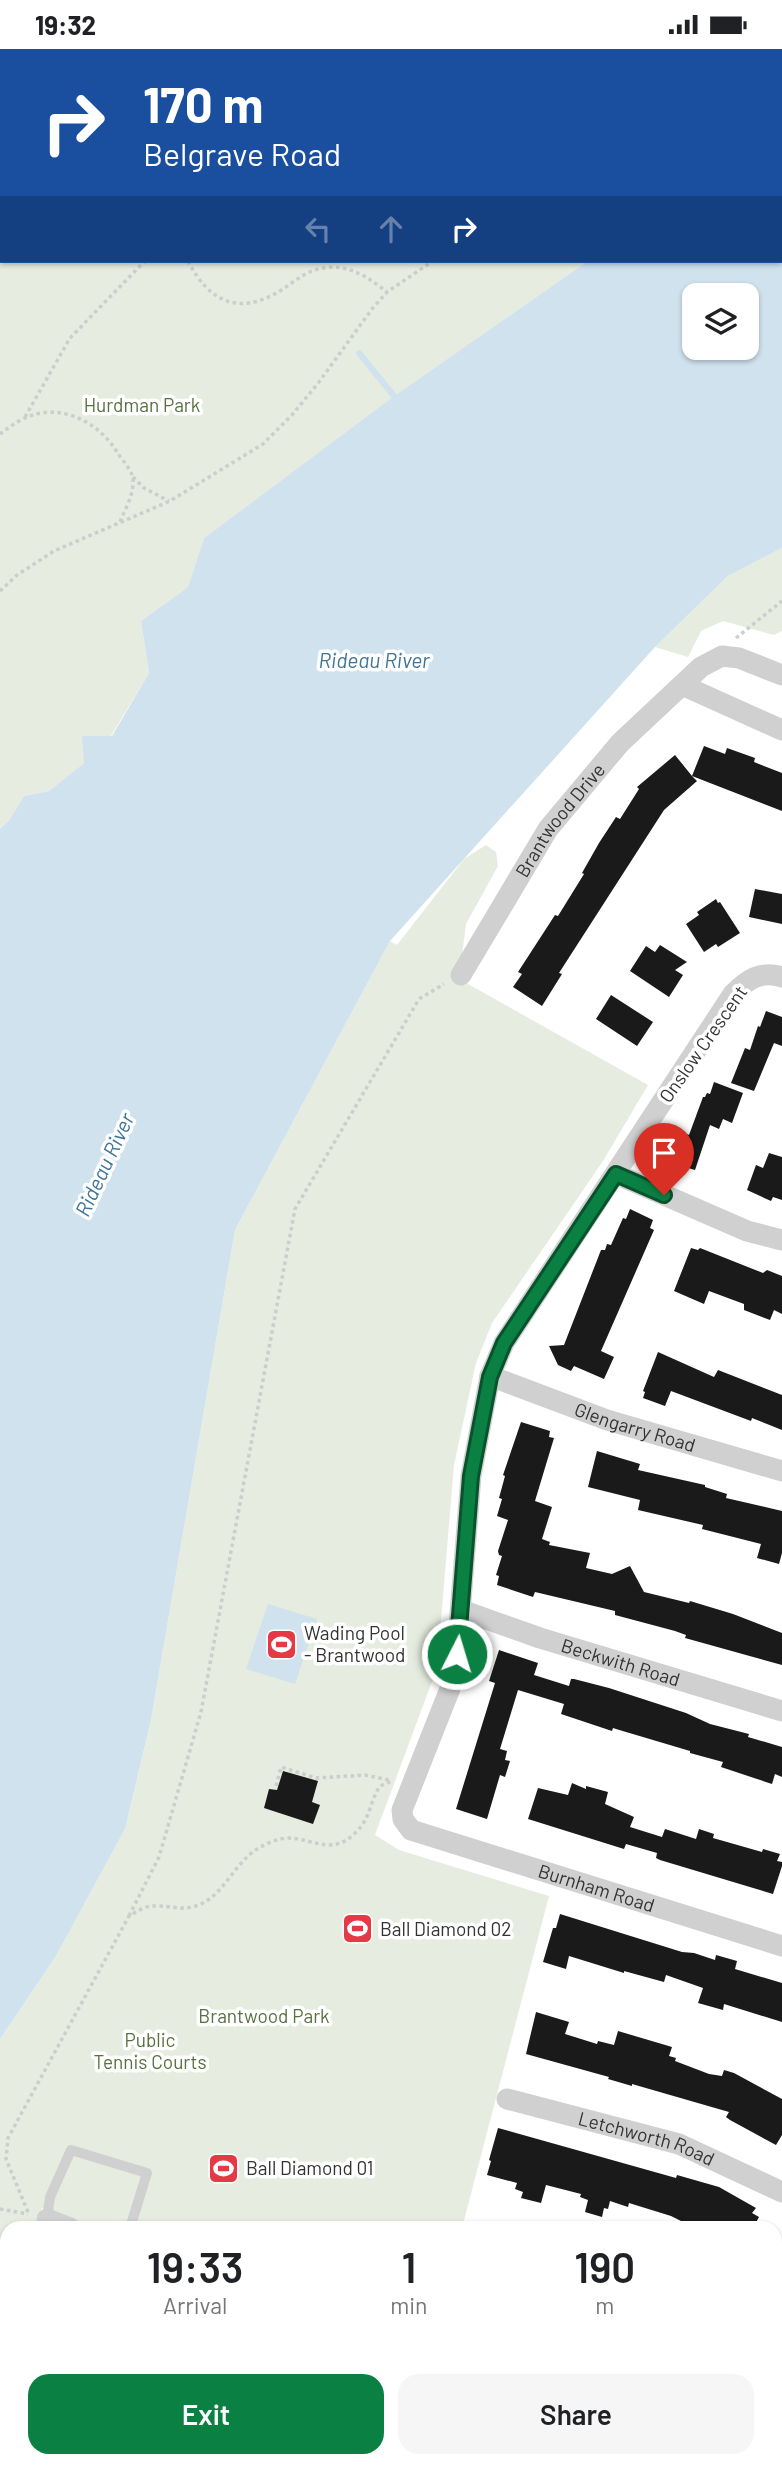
<!DOCTYPE html>
<html lang="en">
<head>
<meta charset="utf-8">
<style>
	:root { --surface:#fff; --page:#f6f6f6; --text:#202124; --muted:#757577; --accent:#0b8043 }
	body { margin:0; font-family:Barlow,sans-serif; background:var(--page); color:var(--text); height:100vh; display:flex; flex-direction:column; font-size:26px; white-space:nowrap }
	* { box-sizing:border-box; margin:0 }
	p { font-size:23px; color:var(--muted) }
	.icon { flex:none; width:38px; height:38px; fill:none; stroke:currentColor; stroke-width:2; stroke-linecap:round; stroke-linejoin:round }
	.map { position:relative; flex:1; overflow:hidden }
	.drawer { position:absolute; left:0px; top:2172px; width:782px; height:247px; display:flex; flex-direction:column; background:var(--surface); border-radius:21px 21px 0 0; box-shadow:0 2px 5px #0004 }
	.drawer>* { flex:none }
	.hud { position:absolute; left:0px; top:0px; width:782px; height:214px; box-shadow:0 2px 5px #0004; background:#1a4fa0; color:#fff; overflow:hidden }
	.fabs { position:absolute; left:682px; top:234px; display:grid; gap:14px }
	.fabs a { display:grid; place-items:center; width:77px; height:77px; border-radius:14px; background:var(--surface); box-shadow:0 2px 5px #0004; font-size:35px }
	.pin { position:absolute; display:grid; place-items:center; width:60px; height:60px; color:#fff; margin:-72px -30px; border-radius:50% 50% 50% 0; rotate:-45deg; box-shadow:0 0 7px #0007 }
	.pin .icon { rotate:45deg }
	.me { position:absolute; width:77px; margin:-38px; rotate:5deg; stroke-linejoin:round; filter:drop-shadow(0 0 5px #0008) }
	.turn { display:flex; align-items:center; gap:24px; height:147px; padding:0 28px; font-size:32px }
	.turn .icon { width:91px; height:91px; stroke-width:2.5 }
	.turn b { display:block; font-size:49px; line-height:60px }
	.lanes { display:flex; align-items:center; height:66px; padding:0 28px; background:#0003; justify-content:center; gap:35px; direction:ltr }
	.lanes .off { opacity:.35 }
	.eta { display:flex; justify-content:space-evenly; align-items:center; height:119px; text-align:center }
	.eta b { font-size:42px; font-weight:600; line-height:49px }
	.primary-button { display:flex; gap:14px; margin-top:auto; padding:14px 28px }
	.primary-button a { flex:1; height:80px; border-radius:21px; background:var(--accent); color:#fff; font-size:28px; font-weight:600; line-height:80px; text-align:center }
	.primary-button a+a { background:var(--page); color:var(--text) }
	.status { display:flex; justify-content:space-between; align-items:center; height:49px; padding:0 35px; background:var(--surface); direction:ltr }
	.status svg { height:19px; fill:currentColor }
	.map>svg:first-child { display:block }
	.green { fill:#e6ecdf }
	.water { fill:#cfe2ee; fill-rule:evenodd }
	.lines { fill:none; stroke-linecap:round; stroke-linejoin:round }
	.stream { stroke:#cfe2ee; stroke-width:6 }
	.building { fill:#1a1a1a }
	.path { stroke:#cdcdcd; stroke-width:3.5; stroke-dasharray:3.5 3.5; stroke-linecap:butt }
	.lane { stroke:#d0d0d0; stroke-width:10 }
	.street { stroke:#d0d0d0; stroke-width:21 }
	.primary { stroke:#ababab; stroke-width:33 }
	.route-casing { stroke:#07532c; stroke-width:18 }
	.route { stroke:#0b8043; stroke-width:12 }
	.labels { text-anchor:middle; stroke-width:7; stroke-linejoin:round; paint-order:stroke }
	.park-label { font-size:19px; fill:#56703f; stroke:#fff }
	.street-label { font-size:19px; fill:#333; stroke:#fff }
	.poi-label { font-size:19px; fill:#333; stroke:#fff; text-anchor:start }
	.water-label { font-size:21px; font-style:italic; fill:#3f7597; stroke:#fff }
</style>
</head>
<body>
<div class="status"><b>19:32</b><svg viewBox="0 0 49 12"><path d="M0 12V9h3v3zM5 12V6h3v6zM10 12V3h3v9zM15 12V0h3v12zM26 1h20v11H26zM47 4h2v5h-2z"/></svg></div>
<div class="map">
<svg width="782" height="2418" viewBox="0 0 782 2418">
	<rect width="100%" height="100%" fill="#fff"/>
	<!-- green -->
	<g class="green">
		<path d="M387,0H782V115L780,2H384Z"/>
		<path d="M2,178V212H588L394,347L204,489L188,538L141,572L149,624L111,687L84,714L49,742L24,747L10,770L0,780V179Z"/>
		<path d="M782,499V582L774,586L723,572L701,582L688,608L655,598L728,527Z"/>
		<path d="M486,796L496,803L498,817L466,875L459,930L648,1036L603,1112L492,1274L476,1314L454,1416L437,1619L375,1786L399,1801L549,1847L462,2179H93L42,2159L37,2179H7V2243L0,2257V1990L56,1907L125,1780L151,1671L235,1181L390,892L397,896L464,810Z"/>
		<path d="M462,2412H633L649,2418H456Z"/>
	</g>
	<!-- water -->
	<g class="water">
		<path d="M782,115V499L728,527L655,598L390,892L235,1181L151,1671L125,1780L56,1907L0,1990V780L10,770L24,747L49,742L84,714L82,687H112L149,624L141,572L188,538L204,489L394,347L588,212H780ZM695,247H747V299H695Z"/>
		<path d="M268,1555L317,1570L295,1635L246,1620Z"/>
	</g>
	<g class="lines">
		<!-- stream -->
		<path class="stream" d="M359,304L394,347"/>
	</g>
	<!-- building -->
	<g class="building">
		<path d="M704,697L725,705L727,699L755,709L754,713L782,724V762L692,727L697,732L664,761L559,924L562,925L542,957L513,938L522,925L518,923L555,866L558,867L584,825L582,824L599,794L616,768L620,770L639,740L637,738L675,706L692,727Z"/>
		<path d="M755,840L782,845V875L749,868Z"/>
		<path d="M716,850L718,854L720,853L740,884L718,898L716,895L704,903L686,875L699,866L697,863Z"/>
		<path d="M660,896L687,913L675,921L683,926L669,948L630,922L646,897L655,903Z"/>
		<path d="M611,946L653,973L637,997L596,970Z"/>
		<path d="M766,962L782,968V997L774,994L754,1042L731,1034L745,999L750,1001L758,977L760,978Z"/>
		<path d="M714,1033L743,1044L732,1074L723,1070L719,1080L710,1076L695,1121L668,1113L676,1088L682,1090L684,1084L689,1086L703,1048H705L707,1044L710,1045Z"/>
		<path d="M769,1104L782,1108V1151L773,1148L771,1152L747,1141L756,1116L763,1119Z"/>
		<path d="M630,1160L653,1171L650,1179L654,1181L601,1302L614,1308L604,1330L574,1317L571,1322L558,1316L549,1297L564,1296L601,1201H605L607,1195L611,1196L623,1169L626,1170Z"/>
		<path d="M691,1199L698,1201L700,1199L763,1224L767,1221L782,1227V1265L774,1261L770,1271L744,1261V1255L709,1242L704,1255L674,1242Z"/>
		<path d="M658,1303L714,1328L718,1321L782,1346V1381L752,1369L751,1372L671,1342L665,1357L643,1349L645,1343L643,1342Z"/>
		<path d="M521,1373L550,1382L549,1388L554,1389L535,1452L552,1458L542,1490L550,1493L549,1496L590,1504L586,1519L612,1525L630,1517L644,1543L689,1554L690,1552L733,1565L782,1584V1616L685,1589L686,1586L675,1582L615,1566V1562L535,1543L533,1548L497,1536L499,1527L496,1526L502,1507L499,1506L498,1502L508,1471L497,1467L502,1450L499,1449L505,1427L503,1426Z"/>
		<path d="M597,1402L640,1415L638,1421L705,1436V1438L727,1445L726,1449L782,1462V1504L779,1515L757,1509L761,1495L702,1480L703,1476L638,1461L640,1451L588,1438Z"/>
		<path d="M499,1601L538,1614L534,1626L569,1637L571,1630H574L609,1639L686,1664L710,1675L749,1685L748,1688L782,1698V1728L775,1725L772,1735L721,1718L723,1713L690,1704V1702L616,1680L613,1679L612,1682L561,1665L564,1655L518,1641L500,1700L507,1702L505,1711L510,1712L505,1728L500,1726L487,1770L456,1760L495,1634L489,1632Z"/>
		<path d="M283,1722L318,1732L312,1753L320,1756L313,1775L264,1759L269,1740L277,1741Z"/>
		<path d="M572,1734L586,1740V1737L608,1743L605,1755L634,1768L630,1778L662,1788L665,1780L696,1790L699,1780L714,1785L713,1789L762,1803L763,1800L780,1805L777,1812L782,1813V1817L773,1845L660,1811L656,1809L657,1804L626,1795L624,1800L528,1770L538,1739L568,1746Z"/>
		<path d="M560,1865L682,1903L694,1904L715,1911L716,1906L737,1912L735,1920L782,1934V1973L724,1955L723,1961L698,1954L703,1939L666,1926L664,1933L624,1922V1924L569,1907L566,1920L543,1913L553,1879H556Z"/>
		<path d="M536,1963L569,1973L565,1985L597,1995L598,1992L614,1996L618,1982L672,1998L669,2007L676,2009L675,2012L709,2025L722,2027L724,2021L734,2024L782,2050V2086L776,2096L730,2071L726,2068L729,2063L632,2035V2037L608,2030L609,2028L526,2005Z"/>
		<path d="M498,2079L676,2129L677,2126L719,2138L756,2159L752,2164L759,2168L753,2179H695L671,2167L629,2154L628,2158L610,2152L608,2160L604,2159L602,2168L585,2163L588,2151L580,2148L581,2145L546,2136L541,2154L521,2149L523,2143L515,2140L517,2134L487,2126L491,2112L489,2111Z"/>
	</g>
	<g class="lines">
		<!-- path -->
		<g class="path">
			<path d="M106,0L107,2"/>
			<path d="M780,40L782,39"/>
			<path d="M188,212C209,253 239,267 280,242C294,233 307,221 323,219C349,215 368,228 387,243"/>
			<path d="M25,368L70,289L145,212"/>
			<path d="M0,385C7,380 14,374 23,370C58,352 98,372 117,403C122,411 133,422 133,431C134,446 125,460 120,473"/>
			<path d="M133,428L144,439L169,452"/>
			<path d="M0,542L17,526L54,502L170,452L263,395L292,366L319,333L372,260L387,243L433,212"/>
			<path d="M736,589L782,552"/>
			<path d="M276,1737L281,1718L316,1729L365,1726L389,1731"/>
			<path d="M129,1867L159,1808L201,1663L295,1160L419,950L444,935"/>
			<path d="M0,2160L28,2165"/>
			<path d="M28,2163L6,2110L8,2089L129,1867C136,1863 144,1857 153,1857C168,1856 182,1862 196,1857C224,1848 234,1813 259,1799C267,1794 279,1789 289,1789C318,1791 334,1808 359,1780C370,1768 371,1750 380,1737L392,1732"/>
			<path d="M0,2211H7"/>
		</g>
		<!-- lane -->
		<g class="lane">
			<path d="M47,2170L50,2148L71,2101L147,2124L130,2179"/>
			<path d="M351,2412L367,2418"/>
			<path d="M14,2418L18,2412"/>
		</g>
		<!-- street -->
		<g class="street">
			<path d="M158,0L159,2"/>
			<path d="M682,636L782,681"/>
			<path id="s1" d="M461,926L548,780L620,694L701,618L722,607L739,609L782,626"/>
			<path id="s2" d="M782,928C760,921 747,931 733,945L504,1294L490,1327L471,1427L455,1627L402,1761L403,1770L411,1781L782,1897"/>
			<path d="M616,1125L747,1182L782,1191"/>
			<path id="s3" d="M490,1327L607,1371L782,1422"/>
			<path id="s4" d="M461,1561L540,1589L782,1662"/>
			<path id="s5" d="M507,2050L679,2095L782,2143"/>
			<path d="M47,2170L70,2179"/>
			<path d="M0,2368L7,2371"/>
			<path d="M775,2372L782,2360"/>
			<path d="M87,2412L100,2418"/>
			<path d="M677,2412L694,2418"/>
			<path d="M286,2418L289,2412"/>
			<path d="M750,2418L753,2412"/>
		</g>
		<!-- primary -->
		<g class="primary">
			<path d="M240,2L243,0"/>
			<path d="M331,2L334,0"/>
			<path d="M0,90H2"/>
			<path d="M0,132H2"/>
		</g>
	</g>
	<g class="lines">
		<defs>
			<path id="route" d="M457,1605L471,1427L490,1328L504,1294L616,1125L664,1146"/>
		</defs>
		<!-- route casing -->
		<use href="#route" class="route-casing"/>
		<!-- route -->
		<use href="#route" class="route"/>
	</g>
	<!-- icons -->
	<defs>
		<symbol id="stadium-square" viewBox="-11 -11 22 22"><rect x="-9" y="-9" width="18" height="18" rx="4" fill="#e63946" stroke="#fff"/><path d="M0-5a6.5 5 0 1 0 0 10a6.5 5 0 1 0 0-10ZM-3.5-1.8h7v3.6h-7Z" fill="#fff"/></symbol>
	</defs>
	<g fill-rule="evenodd">
		<use href="#stadium-square" x="264" y="1578" width="35" height="35"/>
		<use href="#stadium-square" x="340" y="1862" width="35" height="35"/>
		<use href="#stadium-square" x="206" y="2102" width="35" height="35"/>
	</g>
	<g class="labels">
		<!-- park labels -->
		<g class="park-label">
			<text x="142" y="363">Hurdman Park</text>
			<text x="264" y="1974">Brantwood Park</text>
			<text x="150" y="1998">Public<tspan x="150" dy="22">Tennis Courts</tspan></text>
		</g>
		<!-- street labels -->
		<g class="street-label">
			<text dy="7" stroke="none"><textPath href="#s1" startOffset="184">Brantwood Drive</textPath></text>
			<text transform="translate(703 995) rotate(-55)" y="7">Onslow Crescent</text>
			<text dy="7" stroke="none"><textPath href="#s3" startOffset="154">Glengarry Road</textPath></text>
			<text dy="7" stroke="none"><textPath href="#s4" startOffset="168">Beckwith Road</textPath></text>
			<text dy="7" stroke="none"><textPath href="#s2" startOffset="1172">Burnham Road</textPath></text>
			<text dy="7" stroke="none"><textPath href="#s5" startOffset="145">Letchworth Road</textPath></text>
		</g>
		<!-- poi labels -->
		<g class="poi-label">
			<text x="304" y="1591">Wading Pool<tspan x="304" dy="22">- Brantwood</tspan></text>
			<text x="380" y="1887">Ball Diamond 02</text>
			<text x="246" y="2126">Ball Diamond 01</text>
		</g>
		<!-- water labels -->
		<g class="water-label">
			<text x="374" y="619">Rideau River</text>
			<text transform="translate(105 1116) rotate(-65)" y="7">Rideau River</text>
		</g>
	</g>
</svg>
<div class="fabs">
<a><svg class="icon" aria-label="layers" viewBox="0 0 24 24"><path d="M12 4l9 5-9 5-9-5zM3 14l9 5 9-5"/></svg></a>
</div>
<div class="pin" style="left:664px;top:1146px;background:#d93025"><svg class="icon" aria-label="arrive" viewBox="0 0 24 24"><path d="M6 21V4h12l-3 4 3 4H6"/></svg></div>
<svg class="me" style="left:457px;top:1605px" viewBox="-20 -20 40 40"><circle r="17" fill="#0b8043" stroke="#fff" stroke-width="3"/><path d="M0-11L8 9 0 5-8 9z" fill="#fff"/></svg>
<div class="hud">
<div class="turn"><svg class="icon" aria-label="right" viewBox="0 0 24 24"><path d="M7 20v-9h11M14 6l5 5-5 5"/></svg><div><b>170 m</b>Belgrave Road</div></div>
<div class="lanes"><svg class="icon off" aria-label="left" viewBox="0 0 24 24"><path d="M17 20v-9H6M10 6l-5 5 5 5"/></svg><svg class="icon off" aria-label="ahead" viewBox="0 0 24 24"><path d="M12 20V5M6 11l6-6 6 6"/></svg><svg class="icon" aria-label="right" viewBox="0 0 24 24"><path d="M7 20v-9h11M14 6l5 5-5 5"/></svg></div>
</div>
<section class="drawer">
<div class="eta">
<div><b>19:33</b><p>Arrival</p></div>
<div><b>1</b><p>min</p></div>
<div><b>190</b><p>m</p></div>
</div>
<div class="primary-button"><a>Exit</a><a>Share</a></div>
</section>
</div>
</body>
</html>
